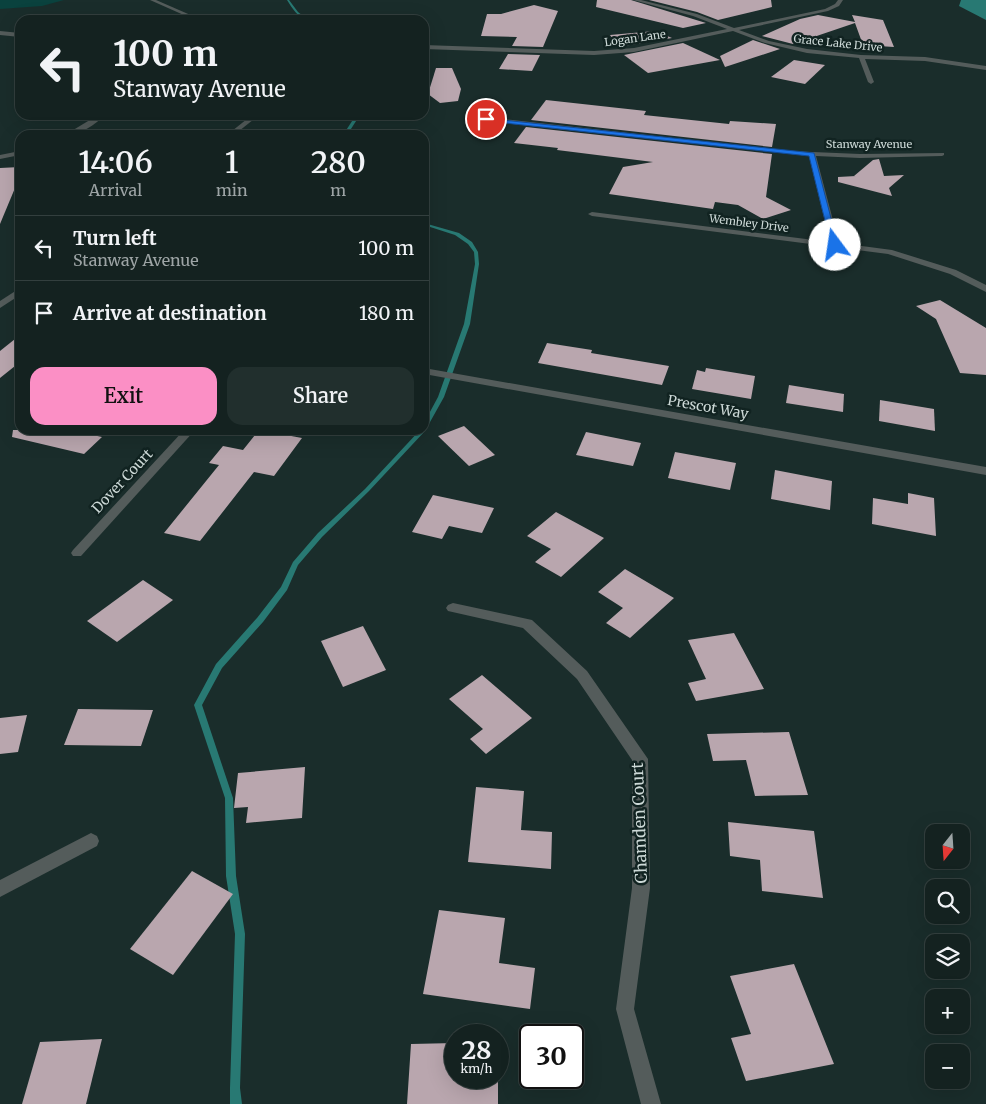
<!DOCTYPE html>
<html lang="en">
<head>
<meta charset="utf-8">
<style>
	:root { --surface:#142220; --page:#212f2d; --text:#f1f3f6; --muted:#9da4a5; --line:#333f3e; --accent:#fb8fc5 }
	body { margin:0; font-family:Merriweather,serif; background:var(--page); color:var(--text); height:100vh; display:flex; flex-direction:column; font-size:19px; white-space:nowrap }
	* { box-sizing:border-box; margin:0 }
	p { font-size:16px; color:var(--muted) }
	.icon { flex:none; width:28px; height:28px; fill:none; stroke:currentColor; stroke-width:2; stroke-linecap:round; stroke-linejoin:round }
	.map { position:relative; flex:1; overflow:hidden }
	.sheet { position:absolute; left:15px; top:130px; width:414px; height:305px; display:flex; flex-direction:column; background:var(--surface); border-radius:15px; box-shadow:0 5px 20px #0002,0 0 0 1px var(--line) }
	.sheet>* { flex:none }
	.guide { position:absolute; left:15px; top:15px; width:414px; height:105px; border-radius:15px; box-shadow:0 5px 20px #0002,0 0 0 1px var(--line); background:#142220; color:var(--text); overflow:hidden }
	.needle { width:32px; rotate:197deg }
	.fabs { position:absolute; left:925px; top:824px; display:grid; gap:10px }
	.fabs a { display:grid; place-items:center; width:45px; height:45px; border-radius:10px; background:var(--surface); box-shadow:0 5px 20px #0002,0 0 0 1px var(--line); font-size:25px }
	.speed { position:absolute; left:444px; top:1024px; display:flex; gap:10px; font-size:25px; font-weight:700; text-align:center }
	.speed>* { display:grid; place-content:center; width:65px; height:65px; border-radius:50%; background:var(--surface); box-shadow:0 5px 20px #0002,0 0 0 1px var(--line); line-height:1 }
	.speed small { font-size:12px; font-weight:400 }
	.speed .limit { border:2px solid #111; border-radius:8px; background:#fff; color:#111 }
	.pin { position:absolute; display:grid; place-items:center; width:42px; height:42px; color:#fff; margin:-21px; border:2px solid #fff; border-radius:50%; box-shadow:0 1px 5px #0007 }
	.me { position:absolute; width:55px; margin:-28px; rotate:346deg; stroke-linejoin:round; filter:drop-shadow(0 0 4px #0008) }
	.turn { display:flex; align-items:center; gap:18px; height:105px; padding:0 15px; font-size:22px }
	.turn .icon { width:65px; height:65px; stroke-width:2.5 }
	.turn b { display:block; font-size:35px; line-height:42px }
	.eta { display:flex; justify-content:space-evenly; align-items:center; height:85px; text-align:center }
	.eta b { font-size:30px; font-weight:600; line-height:35px }
	.cta { display:flex; gap:10px; margin-top:auto; padding:10px 15px }
	.cta a { flex:1; height:58px; border-radius:15px; background:var(--accent); color:#111; font-size:20px; font-weight:600; line-height:58px; text-align:center }
	.cta a+a { background:var(--page); color:var(--text) }
	ul { padding:0; list-style:none }
	li { display:flex; align-items:center; gap:15px; height:65px; padding:0 15px; border-top:1px solid var(--line) }
	li div { flex:1 }
	li b { display:block; font-size:19px }
	li em { font-style:normal }
	.map>svg:first-child { display:block }
	.green { fill:#0a423e }
	.water { fill:#287973 }
	.lines { fill:none; stroke-linecap:round; stroke-linejoin:round }
	.stream { fill:#287973; fill-rule:evenodd }
	.building { fill:#b9a6ae }
	.street { fill:#545c5b; fill-rule:evenodd }
	.route { fill:#1a73e8; stroke:#114b97 }
	.labels { text-anchor:middle; stroke-width:5; stroke-linejoin:round; paint-order:stroke }
	.far-street-label { font-size:11px; fill:#cdd9d7; stroke:#112321 }
	.street-label { font-size:14px; fill:#cdd9d7; stroke:#112321 }
	.near-street-label { font-size:16px; fill:#cdd9d7; stroke:#112321 }
</style>
</head>
<body>
<div class="map">
<svg width="986" height="1104" viewBox="0 0 986 1104">
	<rect width="100%" height="100%" fill="#1a2d2b"/>
	<!-- green -->
	<path class="green" d="M0,0H64L42,6L0,9Z"/>
	<!-- water -->
	<path class="water" d="M961,0H986V20L959,6Z"/>
	<g class="lines">
		<!-- stream -->
		<g class="stream">
			<path d="M287,0H289L298,12L308,20C298,18 292,8 287,0Z"/>
			<path d="M356,115H360L347,135H343Z"/>
			<path d="M424,223L459,233L472,242L478,252L479,264L470,324L444,397L425,431L369,491L322,537L298,565L287,590L263,622L222,668L202,705L233,798L236,876L245,934L240,1088L242,1104H230V1088L235,934L226,876L225,798L194,705L216,664L257,618L281,587L293,562L318,533L365,489L420,430H424V423L438,397L464,324L475,264L474,252L468,244L455,235L424,225Z"/>
		</g>
	</g>
	<!-- building -->
	<g class="building">
		<path d="M597,0H631L706,23L683,28L596,7Z"/>
		<path d="M649,0H771L772,7L718,20L697,12Z"/>
		<path d="M534,5L558,11L543,47L512,46L517,37L481,36L487,14H501Z"/>
		<path d="M818,15L855,22L852,15L883,20L894,47L863,45L855,23L793,44L762,36L800,19Z"/>
		<path d="M655,31L672,38L618,47L610,35Z"/>
		<path d="M753,40L780,49L725,67L720,56Z"/>
		<path d="M683,43L720,60L648,73L624,55Z"/>
		<path d="M508,54L540,55L532,71L499,69Z"/>
		<path d="M794,60L825,65L805,84L771,77Z"/>
		<path d="M436,68H452L461,89L458,101L440,103L428,94Z"/>
		<path d="M546,100L646,111L644,115L729,124L730,121L776,124L772,147L531,120Z"/>
		<path d="M526,127L772,154L766,197L791,210L763,219L738,205L715,202L713,209L609,194L623,167L653,162L557,150L558,148L514,143Z"/>
		<path d="M879,159L884,176L904,175L889,188L892,196L838,182V177L856,176H854L873,160Z"/>
		<path d="M20,167V176L0,224V168Z"/>
		<path d="M940,300L986,328V375L960,373L936,319L916,306Z"/>
		<path d="M20,335V362L0,378V351Z"/>
		<path d="M547,343L592,350L591,353L669,366L662,385L538,363Z"/>
		<path d="M706,368L755,376L751,399L692,389L697,370L705,372Z"/>
		<path d="M789,385L844,394L843,412L786,403Z"/>
		<path d="M880,400L934,409L935,431L879,421Z"/>
		<path d="M464,426L495,455L469,466L438,436Z"/>
		<path d="M13,430H92L88,434L102,437L84,454L12,437Z"/>
		<path d="M259,430L302,438L274,476L254,472L200,541L164,533L219,465L209,463L223,446L243,450Z"/>
		<path d="M586,432L641,443L633,466L576,455Z"/>
		<path d="M675,452L736,463L730,490L668,478Z"/>
		<path d="M775,470L832,481L830,510L771,499Z"/>
		<path d="M908,493L934,498L936,536L872,524L873,498L908,504Z"/>
		<path d="M433,495L494,508L482,533L449,526L442,539L412,532Z"/>
		<path d="M556,512L604,538L561,577L535,562L551,549L527,536Z"/>
		<path d="M625,569L674,598L630,638L606,623L623,608L598,592Z"/>
		<path d="M143,580L173,600L117,642L87,621Z"/>
		<path d="M363,626L386,670L343,687L321,641Z"/>
		<path d="M734,633L764,689L696,701L688,683L706,679L688,640Z"/>
		<path d="M482,675L532,718L486,754L470,739L483,729L449,699Z"/>
		<path d="M78,709L153,710L141,746L64,745Z"/>
		<path d="M27,715L18,752L0,754V718Z"/>
		<path d="M789,732L808,795L755,796L746,760L713,761L707,734Z"/>
		<path d="M305,767L302,818L246,823L248,807L234,808L238,773Z"/>
		<path d="M476,787L524,791L521,830L552,832L551,869L468,862Z"/>
		<path d="M728,822L814,831L823,898L762,891L760,860L730,856Z"/>
		<path d="M192,871L233,894L173,975L130,949Z"/>
		<path d="M439,910L505,918L499,963L535,968L530,1009L423,994Z"/>
		<path d="M794,964L834,1064L746,1081L731,1038L751,1034L730,976Z"/>
		<path d="M102,1039L86,1104H22L40,1042Z"/>
		<path d="M455,1043V1078H498V1104H407L411,1044Z"/>
	</g>
	<g class="lines">
		<!-- street -->
		<g class="street">
			<path d="M150,0H156L202,20H195Z"/>
			<path d="M633,0H641L697,14L734,28L825,9L835,4L838,0H843L839,6L828,11L739,30L769,41L807,49L861,55L925,57L986,66V70L925,61L865,59L874,82L871,84L868,82L859,58L807,53L765,43L733,31L634,52L594,55L424,49V45L594,51L634,48L727,29L693,16Z"/>
			<path d="M0,31L20,33V37L0,35Z"/>
			<path d="M98,115H105C95,125 80,135 65,135Z"/>
			<path d="M252,115H259L234,135H227Z"/>
			<path d="M467,115L789,151L860,154L944,153V155L942,156L860,158L816,156L839,243L892,250L956,270L986,285V292L950,274L888,254L592,216L588,214L592,212L830,242L809,156L465,118V116Z"/>
			<path d="M20,151V155L0,159V155Z"/>
			<path d="M20,288V295L0,308V301Z"/>
			<path d="M424,368L986,467V475L424,374Z"/>
			<path d="M184,430H195L81,556H73L71,553L73,550Z"/>
			<path d="M453,603L532,620L587,671L648,759L650,888L634,1009L661,1104H641L616,1009L632,888V760L577,679L523,628L448,611L446,608L448,605Z"/>
			<path d="M91,833L97,836L99,841L97,846L0,897V880Z"/>
		</g>
	</g>
	<!-- route -->
	<path class="route" d="M484,118L814,153L838,245L835,247L831,245L809,156L486,121Z"/>
	<g class="labels">
		<!-- far-street labels -->
		<g class="far-street-label">
			<text transform="translate(635 38) rotate(-8)" y="4">Logan Lane</text>
			<text transform="translate(838 43) rotate(6)" y="4">Grace Lake Drive</text>
			<text x="869" y="148">Stanway Avenue</text>
			<text transform="translate(749 223) rotate(7)" y="4">Wembley Drive</text>
		</g>
		<!-- street labels -->
		<g class="street-label">
			<text transform="translate(708 407) rotate(10)" y="5">Prescot Way</text>
			<text transform="translate(122 481) rotate(-47)" y="5">Dover Court</text>
		</g>
		<!-- near-street labels -->
		<g class="near-street-label">
			<text transform="translate(639 823) rotate(-92)" y="6">Chamden Court</text>
		</g>
	</g>
</svg>
<div class="fabs">
<a><svg class="needle" viewBox="-14 -14 28 28"><path d="M0-13l5 13h-10z" fill="#e53935"/><path d="M0 13l5-13h-10z" fill="#9da4a5"/></svg></a>
<a><svg class="icon" aria-label="search" viewBox="0 0 24 24"><circle cx="10" cy="10" r="6"/><path d="M15 15l6 6"/></svg></a>
<a><svg class="icon" aria-label="layers" viewBox="0 0 24 24"><path d="M12 4l9 5-9 5-9-5zM3 14l9 5 9-5"/></svg></a>
<a>+</a>
<a>−</a>
</div>
<div class="speed"><div>28<small>km/h</small></div><div class="limit">30</div></div>
<div class="pin" style="left:486px;top:119px;background:#d93025"><svg class="icon" aria-label="arrive" viewBox="0 0 24 24"><path d="M6 21V4h12l-3 4 3 4H6"/></svg></div>
<svg class="me" style="left:835px;top:245px" viewBox="-20 -20 40 40"><circle r="19" fill="#fff"/><path d="M0-13L10 11 0 6-10 11z" fill="#1a73e8"/></svg>
<div class="guide">
<div class="turn"><svg class="icon" aria-label="left" viewBox="0 0 24 24"><path d="M17 20v-9H6M10 6l-5 5 5 5"/></svg><div><b>100 m</b>Stanway Avenue</div></div>
</div>
<section class="sheet">
<div class="eta">
<div><b>14:06</b><p>Arrival</p></div>
<div><b>1</b><p>min</p></div>
<div><b>280</b><p>m</p></div>
</div>
<ul>
<li><svg class="icon" aria-label="left" viewBox="0 0 24 24"><path d="M17 20v-9H6M10 6l-5 5 5 5"/></svg><div><b>Turn left</b><p>Stanway Avenue</p></div><em>100 m</em></li>
<li><svg class="icon" aria-label="arrive" viewBox="0 0 24 24"><path d="M6 21V4h12l-3 4 3 4H6"/></svg><div><b>Arrive at destination</b></div><em>180 m</em></li>
</ul>
<div class="cta"><a>Exit</a><a>Share</a></div>
</section>
</div>
</body>
</html>
